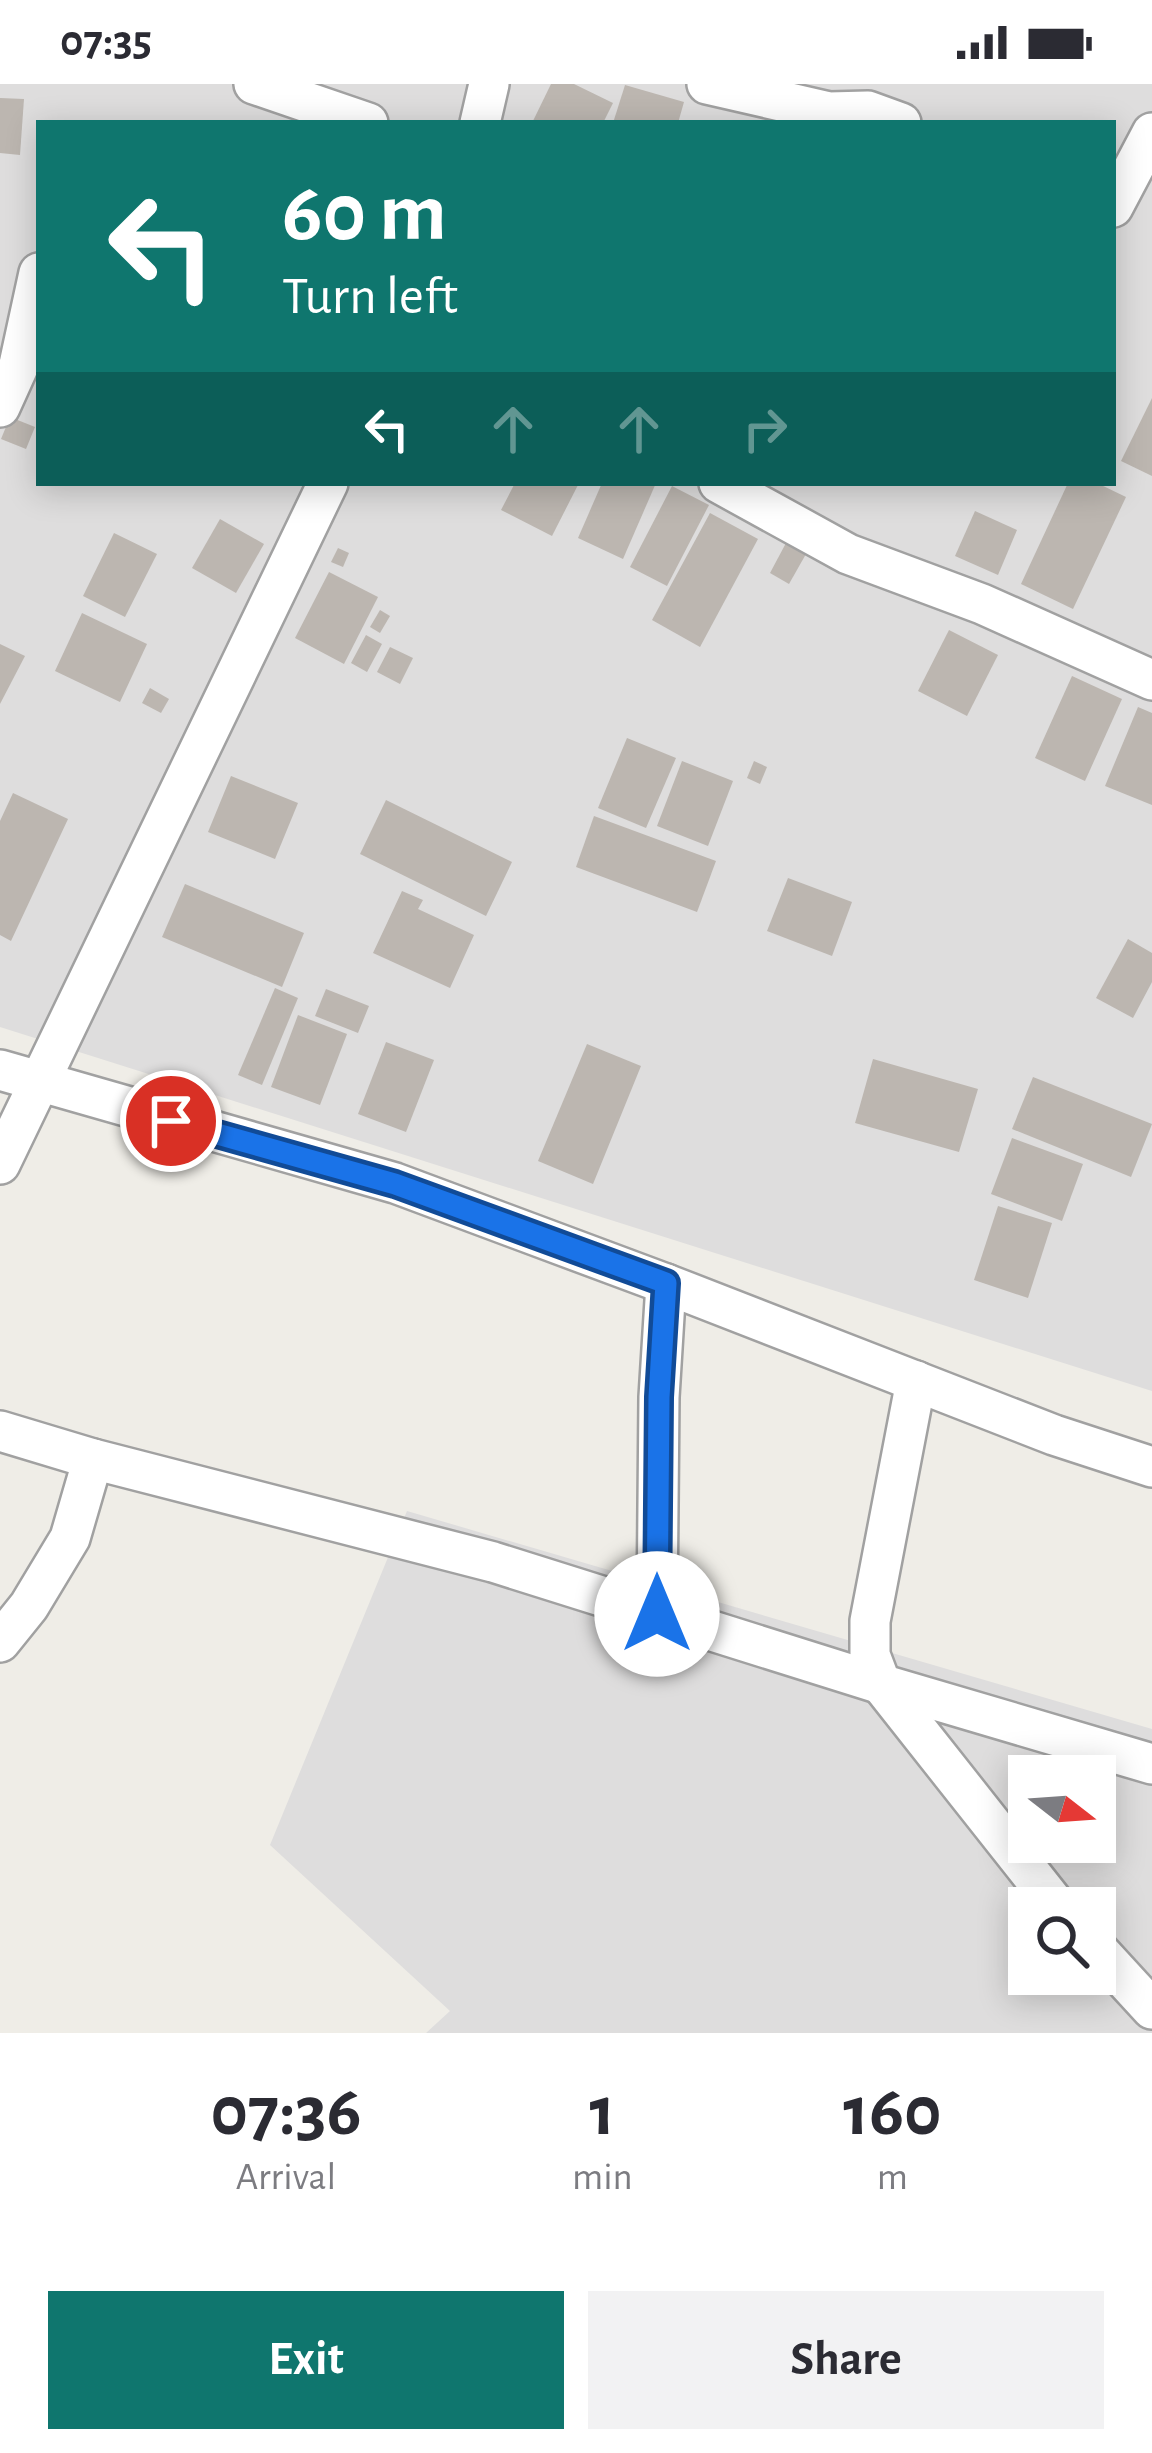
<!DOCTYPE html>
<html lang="en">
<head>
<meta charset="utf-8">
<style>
	:root { --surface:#fff; --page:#f2f2f3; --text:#2b2b33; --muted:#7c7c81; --accent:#0f766e }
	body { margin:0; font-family:"Alegreya Sans",sans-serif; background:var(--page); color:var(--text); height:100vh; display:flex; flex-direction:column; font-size:45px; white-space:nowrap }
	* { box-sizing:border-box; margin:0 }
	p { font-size:39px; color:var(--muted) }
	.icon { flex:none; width:66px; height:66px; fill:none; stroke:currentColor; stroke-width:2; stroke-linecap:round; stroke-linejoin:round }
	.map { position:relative; height:1949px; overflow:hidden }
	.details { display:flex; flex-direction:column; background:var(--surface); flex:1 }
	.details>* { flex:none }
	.top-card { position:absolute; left:36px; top:36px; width:1080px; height:366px; border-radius:0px; box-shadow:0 6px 30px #0003; background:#0f766e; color:#fff; overflow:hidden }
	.needle { width:78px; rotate:107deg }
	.controls { position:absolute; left:1008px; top:1671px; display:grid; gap:24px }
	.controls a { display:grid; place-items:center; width:108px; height:108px; border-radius:0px; background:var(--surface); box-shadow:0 6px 30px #0003; font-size:60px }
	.pin { position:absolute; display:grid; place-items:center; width:102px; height:102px; color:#fff; margin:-51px; border:6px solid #fff; border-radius:50%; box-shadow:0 3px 12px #0007 }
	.me { position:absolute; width:132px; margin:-66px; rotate:0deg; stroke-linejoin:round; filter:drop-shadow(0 0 9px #0008) }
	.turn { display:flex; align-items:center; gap:42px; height:252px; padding:0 48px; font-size:54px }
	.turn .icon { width:156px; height:156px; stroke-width:2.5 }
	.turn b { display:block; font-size:84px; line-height:102px }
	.lanes { display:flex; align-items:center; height:114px; padding:0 48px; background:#0003; justify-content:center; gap:60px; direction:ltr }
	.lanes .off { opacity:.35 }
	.eta { display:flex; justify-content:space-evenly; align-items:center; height:204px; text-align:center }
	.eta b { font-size:72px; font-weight:700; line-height:84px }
	.button { display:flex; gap:24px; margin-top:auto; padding:24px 48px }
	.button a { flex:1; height:138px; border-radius:0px; background:var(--accent); color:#fff; font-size:48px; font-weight:700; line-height:138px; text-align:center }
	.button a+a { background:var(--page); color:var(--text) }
	.status { display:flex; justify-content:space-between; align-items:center; height:84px; padding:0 60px; background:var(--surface); direction:ltr }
	.status svg { height:33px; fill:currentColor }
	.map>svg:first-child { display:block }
	.residential { fill:#dedddd; fill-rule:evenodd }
	.building { fill:#bcb6b0 }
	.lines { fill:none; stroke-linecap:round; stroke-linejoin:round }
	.minor-casing { stroke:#a1a1a1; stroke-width:44 }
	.minor { stroke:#fff; stroke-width:39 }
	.route-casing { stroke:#114b97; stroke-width:30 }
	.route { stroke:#1a73e8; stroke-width:21 }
</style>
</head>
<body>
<div class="status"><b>07:35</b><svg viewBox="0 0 49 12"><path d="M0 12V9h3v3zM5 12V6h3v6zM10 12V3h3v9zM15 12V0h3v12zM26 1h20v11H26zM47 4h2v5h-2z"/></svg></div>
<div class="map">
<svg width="1152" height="1949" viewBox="0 0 1152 1949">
	<rect width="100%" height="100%" fill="#efede7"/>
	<!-- residential -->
	<g class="residential">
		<path d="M0,0H1152V1307L0,943ZM39,39H1113V399H39Z"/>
		<path d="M407,1427L1152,1645V1949H426L450,1927L270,1761ZM1029,1692H1095V1758H1029ZM1029,1824H1095V1890H1029Z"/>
	</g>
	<!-- building -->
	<g class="building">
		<path d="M551,0H574L613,19L603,39H532Z"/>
		<path d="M625,1L684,18L678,39H613Z"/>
		<path d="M0,14L24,15L20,71L0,69Z"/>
		<path d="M1152,314V392L1121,377Z"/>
		<path d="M10,333L35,343L26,365L1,355Z"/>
		<path d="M515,399H579L552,452L501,426Z"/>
		<path d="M602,399H656L623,475L578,454Z"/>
		<path d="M1068,399H1097L1126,413L1073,525L1021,500Z"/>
		<path d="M672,402L709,421L667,502L630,483Z"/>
		<path d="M975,427L1017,446L998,491L955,472Z"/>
		<path d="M710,429L758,455L700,563L652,536Z"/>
		<path d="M220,435L264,460L236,509L192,484Z"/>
		<path d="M114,449L157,470L125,533L83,512Z"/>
		<path d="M786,459L806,470L789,500L770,489Z"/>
		<path d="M338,464L349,469L343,483L331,478Z"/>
		<path d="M329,488L378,513L344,580L295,554Z"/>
		<path d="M380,526L390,532L380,549L370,543Z"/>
		<path d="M82,529L147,560L120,618L55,587Z"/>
		<path d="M949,546L998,571L967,632L918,607Z"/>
		<path d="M366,551L382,560L367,588L351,579Z"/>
		<path d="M0,560L25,572L0,620Z"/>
		<path d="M390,563L413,574L400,600L377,588Z"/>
		<path d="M1072,592L1122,615L1085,697L1035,674Z"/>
		<path d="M150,604L169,615L161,629L142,619Z"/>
		<path d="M1138,623L1152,629V721L1105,702Z"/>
		<path d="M627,654L676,674L646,744L598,724Z"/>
		<path d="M682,677L733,697L708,762L657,742Z"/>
		<path d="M754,677L767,683L760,700L747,694Z"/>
		<path d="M231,692L298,719L275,775L208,748Z"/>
		<path d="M13,709L68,735L11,857L0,851V737Z"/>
		<path d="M386,716L512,778L486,832L360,770Z"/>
		<path d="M594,732L716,777L697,828L576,783Z"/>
		<path d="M788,794L852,818L832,872L767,847Z"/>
		<path d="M185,800L304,849L282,903L162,853Z"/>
		<path d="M402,807L423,816L418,825L474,851L450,904L373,869Z"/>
		<path d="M1128,855L1152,869V898L1133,934L1096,914Z"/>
		<path d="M275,904L298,914L262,1001L238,991Z"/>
		<path d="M326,905L369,922L358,949L315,932Z"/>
		<path d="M298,931L347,950L320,1021L271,1003Z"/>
		<path d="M386,958L434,976L406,1048L358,1030Z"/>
		<path d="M587,960L641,982L593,1100L538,1077Z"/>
		<path d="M873,975L978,1005L959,1068L855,1039Z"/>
		<path d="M1033,993L1152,1040L1131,1093L1012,1045Z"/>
		<path d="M1012,1054L1083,1080L1062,1137L991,1110Z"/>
		<path d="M998,1122L1052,1139L1028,1214L974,1196Z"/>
	</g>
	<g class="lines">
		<defs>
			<g id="minor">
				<path d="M254,0L368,39"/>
				<path d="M707,0L829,28L868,27L901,39"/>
				<path d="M480,39L489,0"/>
				<path d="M1113,123L1152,49"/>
				<path d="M0,323L19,281L39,189"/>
				<path d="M719,399L848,470L982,520L1152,596"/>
				<path d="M0,986L395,1099L666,1200L1054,1351L1152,1383"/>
				<path d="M0,1080L328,399"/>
				<path d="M916,1297L870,1537V1571L881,1600L1058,1824"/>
				<path d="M0,1347L93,1375L493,1478L881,1600L1152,1680"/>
				<path d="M657,1530L659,1313L666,1200"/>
				<path d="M0,1558L29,1522L70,1454L93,1375"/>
				<path d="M1095,1863L1152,1925"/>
			</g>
		</defs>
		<!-- minor casing -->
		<use href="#minor" class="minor-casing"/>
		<!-- minor -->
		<use href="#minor" class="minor"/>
	</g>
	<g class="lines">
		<defs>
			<path id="route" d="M171,1037L395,1100L666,1199L659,1313L657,1530"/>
		</defs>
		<!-- route casing -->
		<use href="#route" class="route-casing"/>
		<!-- route -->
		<use href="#route" class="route"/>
	</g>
</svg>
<div class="controls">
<a><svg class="needle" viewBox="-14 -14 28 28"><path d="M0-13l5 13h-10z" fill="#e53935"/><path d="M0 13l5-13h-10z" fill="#7c7c81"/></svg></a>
<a><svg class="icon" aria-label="search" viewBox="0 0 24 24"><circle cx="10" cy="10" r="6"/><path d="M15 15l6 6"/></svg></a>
</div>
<div class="pin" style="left:171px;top:1037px;background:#d93025"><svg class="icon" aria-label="arrive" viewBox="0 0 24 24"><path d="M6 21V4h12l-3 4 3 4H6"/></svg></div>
<svg class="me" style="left:657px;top:1530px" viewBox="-20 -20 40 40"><circle r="19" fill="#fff"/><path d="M0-13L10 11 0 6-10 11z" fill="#1a73e8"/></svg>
<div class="top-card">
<div class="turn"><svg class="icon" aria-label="left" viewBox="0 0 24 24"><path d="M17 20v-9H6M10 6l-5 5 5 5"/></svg><div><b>60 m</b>Turn left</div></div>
<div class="lanes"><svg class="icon" aria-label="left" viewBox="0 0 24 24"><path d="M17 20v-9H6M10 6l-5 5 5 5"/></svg><svg class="icon off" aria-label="ahead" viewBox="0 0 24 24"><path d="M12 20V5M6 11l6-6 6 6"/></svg><svg class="icon off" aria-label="ahead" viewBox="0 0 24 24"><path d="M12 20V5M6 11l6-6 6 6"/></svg><svg class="icon off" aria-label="right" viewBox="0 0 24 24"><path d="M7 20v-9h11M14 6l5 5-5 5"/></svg></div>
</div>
</div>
<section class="details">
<div class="eta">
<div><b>07:36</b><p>Arrival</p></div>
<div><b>1</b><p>min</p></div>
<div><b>160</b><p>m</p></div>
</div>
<div class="button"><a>Exit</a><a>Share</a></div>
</section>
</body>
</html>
